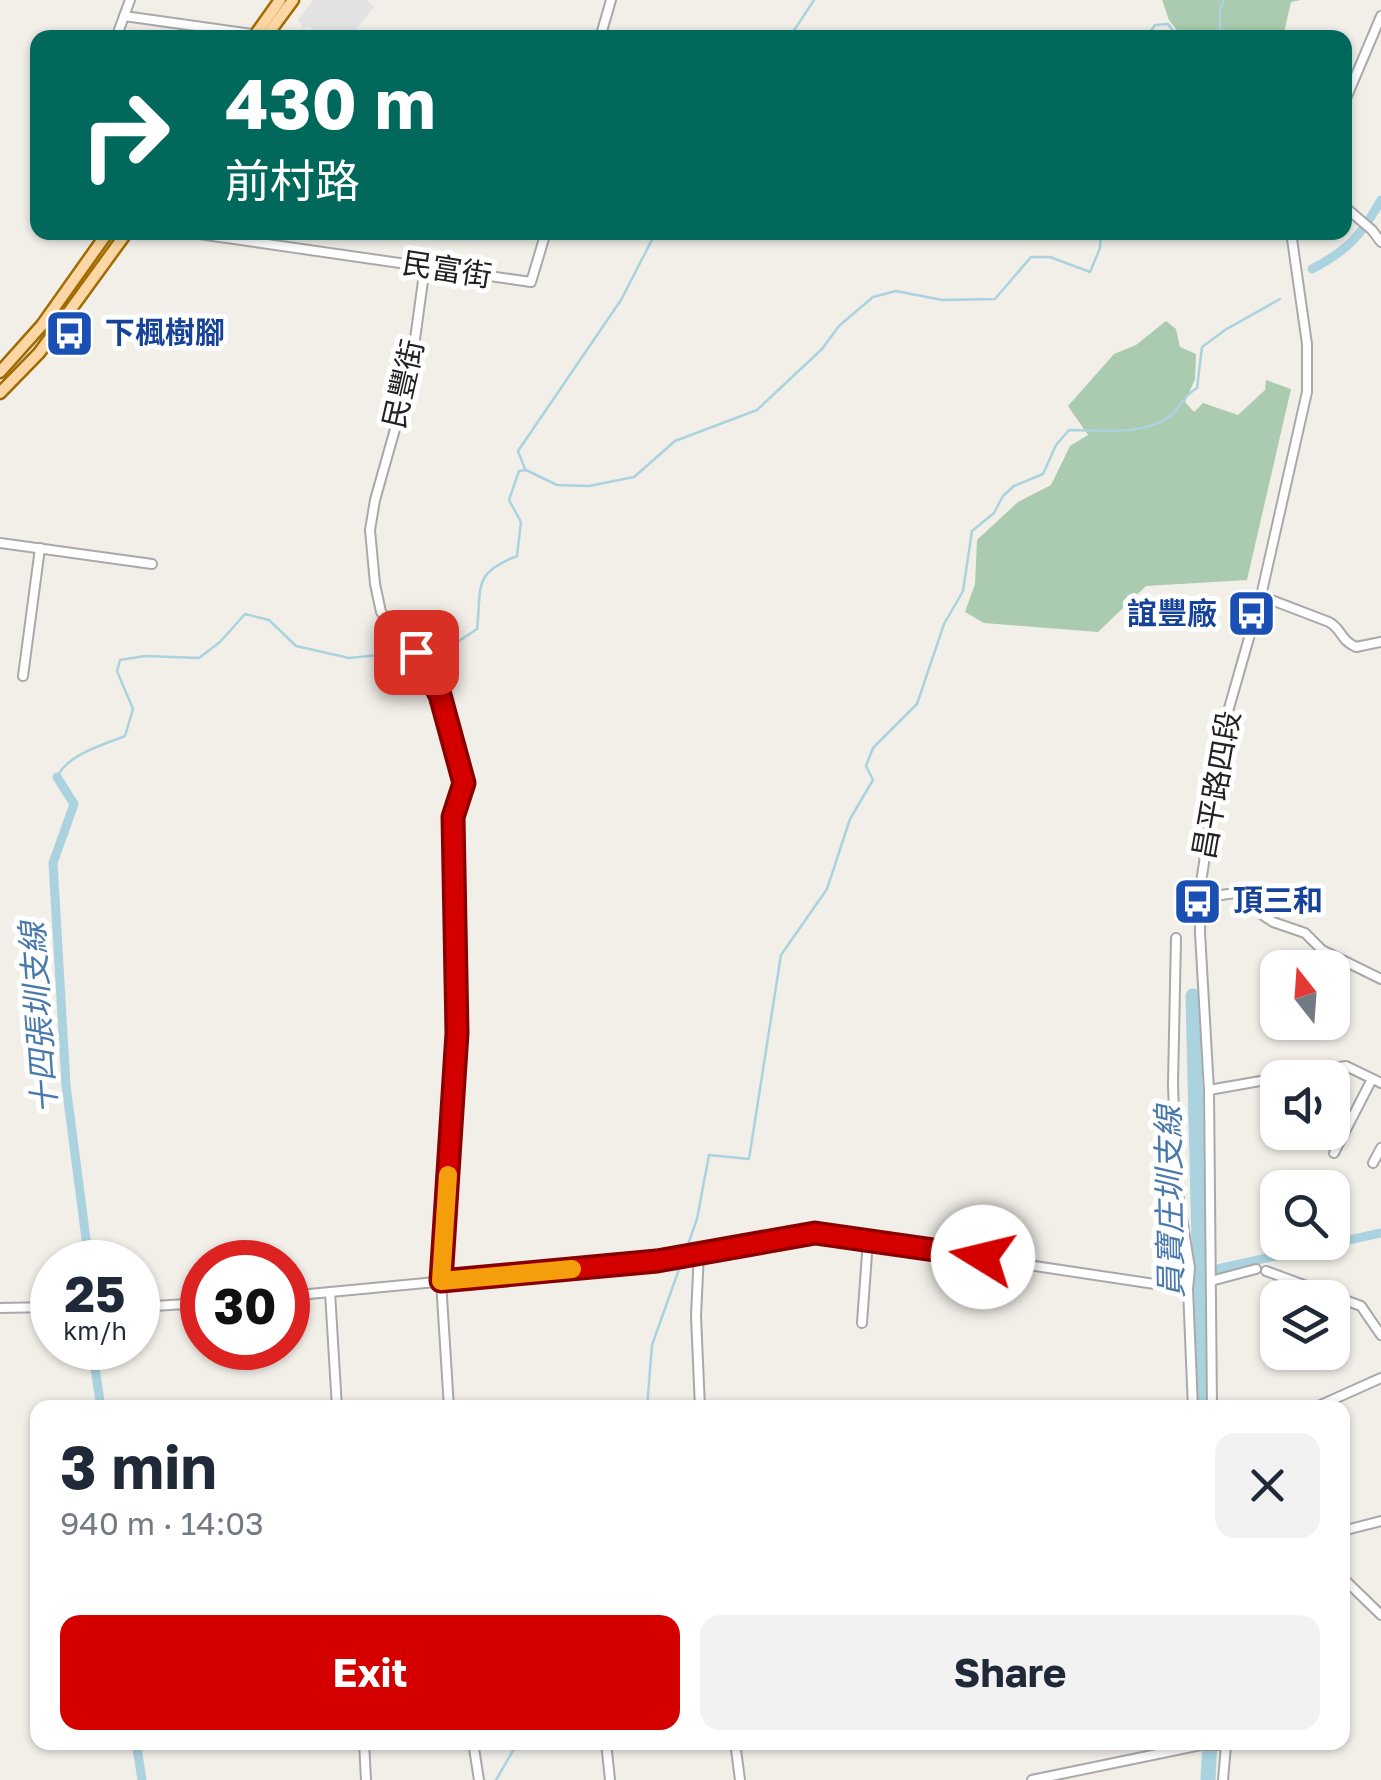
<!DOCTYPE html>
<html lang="en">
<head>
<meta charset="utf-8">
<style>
	:root { --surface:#fff; --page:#f2f2f3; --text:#1f2937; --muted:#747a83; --accent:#d40000 }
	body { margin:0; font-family:"Golos Text","Noto Sans TC",sans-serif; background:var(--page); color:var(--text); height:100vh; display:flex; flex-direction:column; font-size:38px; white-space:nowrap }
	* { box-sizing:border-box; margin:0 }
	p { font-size:32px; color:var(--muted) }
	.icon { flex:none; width:55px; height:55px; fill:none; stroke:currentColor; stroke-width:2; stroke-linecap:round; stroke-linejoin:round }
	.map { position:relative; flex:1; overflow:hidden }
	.panel { position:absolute; left:30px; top:1400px; width:1320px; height:350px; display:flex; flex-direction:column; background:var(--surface); border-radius:20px; box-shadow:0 2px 8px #0004 }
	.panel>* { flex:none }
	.guide { position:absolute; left:30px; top:30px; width:1322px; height:210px; border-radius:20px; box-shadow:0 2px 8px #0004; background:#00695c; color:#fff; overflow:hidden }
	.needle { width:65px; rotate:343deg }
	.buttons { position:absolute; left:1260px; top:950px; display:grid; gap:20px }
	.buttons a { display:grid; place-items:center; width:90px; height:90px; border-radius:20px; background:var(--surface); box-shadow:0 2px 8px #0004; font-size:50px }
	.speed { position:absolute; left:30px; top:1240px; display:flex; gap:20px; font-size:50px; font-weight:700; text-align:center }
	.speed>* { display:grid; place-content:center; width:130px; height:130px; border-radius:50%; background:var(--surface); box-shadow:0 2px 8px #0004; line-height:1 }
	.speed small { font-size:25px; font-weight:400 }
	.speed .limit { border:15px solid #d22; background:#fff; color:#111 }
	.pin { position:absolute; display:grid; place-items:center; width:85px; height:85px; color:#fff; margin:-42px; border-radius:20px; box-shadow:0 5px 15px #0006 }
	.me { position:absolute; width:110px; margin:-55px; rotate:279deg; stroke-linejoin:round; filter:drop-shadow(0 0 8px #0008) }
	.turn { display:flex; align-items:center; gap:35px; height:210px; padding:0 30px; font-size:45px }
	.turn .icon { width:130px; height:130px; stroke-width:2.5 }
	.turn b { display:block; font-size:70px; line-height:85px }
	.round { display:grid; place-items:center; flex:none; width:105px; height:105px; border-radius:20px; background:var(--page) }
	.overview { display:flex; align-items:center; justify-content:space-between; height:170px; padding:0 30px }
	h1 { font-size:60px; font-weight:700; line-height:75px }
	.action { display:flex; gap:20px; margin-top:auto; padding:20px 30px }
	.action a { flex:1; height:115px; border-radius:20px; background:var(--accent); color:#fff; font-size:40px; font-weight:700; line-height:115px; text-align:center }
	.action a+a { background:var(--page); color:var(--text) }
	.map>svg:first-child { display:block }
	.cemetery { fill:#aacbaf }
	.parking { fill:#e2e2e2 }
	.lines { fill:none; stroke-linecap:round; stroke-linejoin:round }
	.stream { stroke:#aad3df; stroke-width:2.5 }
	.canal { stroke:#aad3df; stroke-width:9 }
	.river { stroke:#aad3df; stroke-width:15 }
	.minor-casing { stroke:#a9a9a9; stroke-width:12 }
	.major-casing { stroke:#a06b00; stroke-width:15 }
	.minor { stroke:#fff; stroke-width:8 }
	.major { stroke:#fcd6a4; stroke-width:10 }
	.route-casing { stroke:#8a0000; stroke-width:25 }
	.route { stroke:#d40000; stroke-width:18 }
	.slow { stroke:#f59e0b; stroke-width:18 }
	.labels { text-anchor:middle; stroke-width:10; stroke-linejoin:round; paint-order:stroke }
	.street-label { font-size:30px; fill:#222; stroke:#fff }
	.transit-label { font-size:30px; font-weight:bold; fill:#164399; stroke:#fff; text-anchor:start }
	.water-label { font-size:32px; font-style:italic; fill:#4a7aab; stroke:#fff }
</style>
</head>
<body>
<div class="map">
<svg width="1381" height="1780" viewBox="0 0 1381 1780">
	<rect width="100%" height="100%" fill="#f2efe9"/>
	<!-- cemetery -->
	<g class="cemetery">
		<path d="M1162,0H1301L1291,2L1283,37L1183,38L1169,20Z"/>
		<path d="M1166,321L1176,329L1180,347L1196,354L1195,379L1185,402L1194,412L1203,403L1238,415L1265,390L1266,380L1291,389L1247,580L1146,586L1098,632L984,623L965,612L975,584L977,540L1018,502L1051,485L1070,446L1088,435L1068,406L1114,354L1136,345Z"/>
	</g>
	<!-- parking -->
	<path class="parking" d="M313,0H366L374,7L350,37H342L315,34L310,26L303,28L298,20Z"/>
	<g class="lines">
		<!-- stream -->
		<g class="stream">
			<path d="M789,38L814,0"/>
			<path d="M1146,38L1155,25L1168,24L1179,38"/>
			<path d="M1220,38V10L1224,0"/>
			<path d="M525,469L518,451L621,300L656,232"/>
			<path d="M57,777C68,754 103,745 125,736L133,709L117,671L120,660L145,656L199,658L220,642L245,614L269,620L296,646L349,658L399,653L422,640L459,641L477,629C482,585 472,574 517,556L521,522L509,500L519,471L526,470L557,485L589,486L634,477L675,441L757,410L822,349L839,326L873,297L896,291L942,300L995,299L1031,257H1050L1090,272L1100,248L1101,232"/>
			<path d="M685,1253L697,1219L709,1155L749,1159L781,955L827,889L850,819L873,780L866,766L873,748L917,704L944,624L963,591L972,531L994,513L1003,496L1014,486L1043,474L1056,445L1069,430C1100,430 1144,436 1170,416C1181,407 1182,397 1197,388L1202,347L1225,330L1280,299"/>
			<path d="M647,1408L652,1345L682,1261"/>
			<path d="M496,1780L518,1742"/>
		</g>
		<!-- canal -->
		<g class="canal">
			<path d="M1312,269C1348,250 1361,236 1381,200"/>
			<path d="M57,777L74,804L53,863L66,1085L89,1262"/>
			<path d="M1199,1273L1381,1233"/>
			<path d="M92,1348L101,1408"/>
			<path d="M136,1742L142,1780"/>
		</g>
		<!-- river -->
		<g class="river">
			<path d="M1193,996L1203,1408"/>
			<path d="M1208,1780L1210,1742"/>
		</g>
		<defs>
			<g id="minor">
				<path d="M124,16L281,38"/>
				<path d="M116,38L130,0"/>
				<path d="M600,38L611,0"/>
				<path d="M1345,101L1381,16"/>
				<path d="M1345,207L1372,230L1381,242"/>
				<path d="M185,232L531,282L546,232"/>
				<path d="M0,543L152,564"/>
				<path d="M1261,596L1329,622C1342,629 1340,640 1356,647L1381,642"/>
				<path d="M402,638L381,612L375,584L370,530L375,500L410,376L425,266"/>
				<path d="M415,652L440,695L464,783L453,817L457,1033L441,1281L449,1408"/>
				<path d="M23,676L40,548"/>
				<path d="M1201,898L1242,892L1253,895L1261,914L1273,922L1305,933L1322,950L1381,979"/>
				<path d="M1176,938L1173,1083L1176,1181L1190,1268L1188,1289L1193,1408"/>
				<path d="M1209,1090L1346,1066L1381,1083"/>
				<path d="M1334,1153L1372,1079"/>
				<path d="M1373,1163L1381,1148"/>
				<path d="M699,1252L696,1316L700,1408"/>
				<path d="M1266,1271L1361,1306L1381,1335"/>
				<path d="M1211,1281L1256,1269"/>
				<path d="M330,1292L337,1408"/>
				<path d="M288,1296L657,1261L815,1233L1188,1289"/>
				<path d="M138,1307L202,1303"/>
				<path d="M0,1308L52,1307"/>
				<path d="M862,1323L868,1240"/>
				<path d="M1212,1408L1209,1090L1200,933L1201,882L1227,715L1261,596L1307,392V344L1291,232"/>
				<path d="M1314,1408L1381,1378"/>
				<path d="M1342,1531L1381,1521"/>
				<path d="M1342,1577L1381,1615"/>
				<path d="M364,1742L366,1780"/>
				<path d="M473,1742L479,1780"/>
				<path d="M606,1742L610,1780"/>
				<path d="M735,1742L740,1780"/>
				<path d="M1032,1780L1201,1745H1226"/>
				<path d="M1223,1780L1226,1745"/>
			</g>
			<g id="major">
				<path d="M253,38L280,0"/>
				<path d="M265,38L293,0"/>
				<path d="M0,372L42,325L108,232"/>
				<path d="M0,393L39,353L127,232"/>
			</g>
		</defs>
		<!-- minor casing -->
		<use href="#minor" class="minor-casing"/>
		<!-- major casing -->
		<use href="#major" class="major-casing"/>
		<!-- minor -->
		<use href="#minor" class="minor"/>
		<!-- major -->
		<use href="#major" class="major"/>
	</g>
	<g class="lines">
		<defs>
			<path id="route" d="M416,652L440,695L464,783L453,817L457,1033L441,1281L657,1261L815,1233L983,1257"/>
		</defs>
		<!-- route casing -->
		<use href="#route" class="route-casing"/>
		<!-- route -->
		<use href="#route" class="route"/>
		<!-- slow -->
		<path class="slow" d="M448,1175L441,1281L572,1269"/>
	</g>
	<!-- icons -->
	<defs>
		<symbol id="bus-square" viewBox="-11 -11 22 22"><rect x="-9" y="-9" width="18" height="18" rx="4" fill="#1a4fb4" stroke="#fff"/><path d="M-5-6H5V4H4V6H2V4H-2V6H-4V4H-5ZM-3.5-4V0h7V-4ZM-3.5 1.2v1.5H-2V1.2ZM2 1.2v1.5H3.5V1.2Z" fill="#fff"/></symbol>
	</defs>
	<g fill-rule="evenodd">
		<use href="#bus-square" x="42" y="306" width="55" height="55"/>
		<use href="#bus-square" x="1224" y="586" width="55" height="55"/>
		<use href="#bus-square" x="1170" y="874" width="55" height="55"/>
	</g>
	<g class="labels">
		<!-- street labels -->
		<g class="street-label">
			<text transform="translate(447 270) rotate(9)" y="10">民富街</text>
			<text transform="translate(404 384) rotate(-77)" y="10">民豐街</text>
			<text transform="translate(1217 785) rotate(-80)" y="10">昌平路四段</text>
		</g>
		<!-- transit labels -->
		<g class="transit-label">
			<text x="105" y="343">下楓樹腳</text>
			<text x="1217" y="624" text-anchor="end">誼豐廠</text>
			<text x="1233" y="911">頂三和</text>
		</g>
		<!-- water labels -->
		<g class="water-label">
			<text transform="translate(39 1018) rotate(-94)" y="11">十四張圳支線</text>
			<text transform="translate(1170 1202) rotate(-91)" y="11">員寶庄圳支線</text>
		</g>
	</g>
</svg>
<div class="buttons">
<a><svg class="needle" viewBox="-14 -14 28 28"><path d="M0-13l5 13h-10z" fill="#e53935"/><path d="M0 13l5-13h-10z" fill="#747a83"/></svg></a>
<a><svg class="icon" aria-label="sound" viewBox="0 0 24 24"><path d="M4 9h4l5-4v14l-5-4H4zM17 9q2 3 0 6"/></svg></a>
<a><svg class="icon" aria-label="search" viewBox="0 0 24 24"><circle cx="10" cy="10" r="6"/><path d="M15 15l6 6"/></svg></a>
<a><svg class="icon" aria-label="layers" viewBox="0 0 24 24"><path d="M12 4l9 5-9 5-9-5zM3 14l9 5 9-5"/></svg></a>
</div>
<div class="speed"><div>25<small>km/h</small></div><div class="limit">30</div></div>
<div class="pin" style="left:416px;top:652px;background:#d93025"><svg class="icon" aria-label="arrive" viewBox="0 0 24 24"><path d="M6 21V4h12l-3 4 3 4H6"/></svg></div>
<svg class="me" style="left:983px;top:1257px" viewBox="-20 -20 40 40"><circle r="19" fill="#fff"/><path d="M0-13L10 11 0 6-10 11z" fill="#d40000"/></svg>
<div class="guide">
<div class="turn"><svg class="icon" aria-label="right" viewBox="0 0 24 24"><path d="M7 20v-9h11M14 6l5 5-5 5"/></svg><div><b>430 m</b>前村路</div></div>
</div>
<section class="panel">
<div class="overview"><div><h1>3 min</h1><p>940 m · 14:03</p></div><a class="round"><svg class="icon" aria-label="close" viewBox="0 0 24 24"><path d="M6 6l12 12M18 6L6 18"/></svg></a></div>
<div class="action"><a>Exit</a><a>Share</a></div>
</section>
</div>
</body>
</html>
